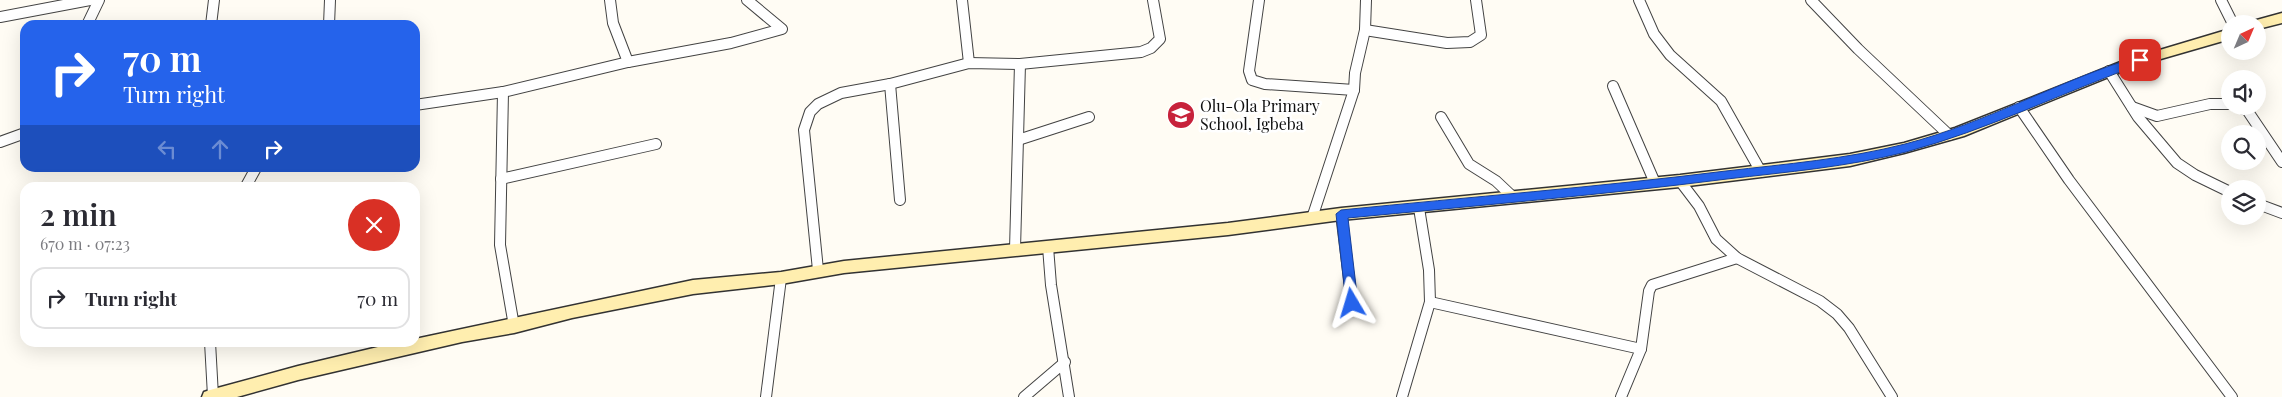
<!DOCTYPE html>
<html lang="en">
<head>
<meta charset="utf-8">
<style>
	:root { --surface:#fff; --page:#f2f2f3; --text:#2b2b33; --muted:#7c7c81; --line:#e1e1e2 }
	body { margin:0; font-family:"Playfair Display",serif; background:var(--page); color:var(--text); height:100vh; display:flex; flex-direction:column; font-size:19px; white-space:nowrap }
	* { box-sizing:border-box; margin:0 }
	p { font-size:16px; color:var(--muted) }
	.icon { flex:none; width:28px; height:28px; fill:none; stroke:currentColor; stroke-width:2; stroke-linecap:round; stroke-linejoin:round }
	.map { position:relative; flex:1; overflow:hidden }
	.side { position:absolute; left:20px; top:182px; width:400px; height:165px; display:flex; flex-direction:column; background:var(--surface); border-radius:15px; box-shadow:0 5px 20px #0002 }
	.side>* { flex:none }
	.hud { position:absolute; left:20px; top:20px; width:400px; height:152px; border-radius:15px; box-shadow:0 5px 20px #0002; background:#2563eb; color:#fff; overflow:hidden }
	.needle { width:32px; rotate:44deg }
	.buttons { position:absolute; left:2221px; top:15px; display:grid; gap:10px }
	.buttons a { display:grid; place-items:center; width:45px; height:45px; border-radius:50%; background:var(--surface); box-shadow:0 5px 20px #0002; font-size:25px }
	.pin { position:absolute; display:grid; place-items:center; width:42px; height:42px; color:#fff; margin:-21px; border-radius:10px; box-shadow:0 2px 8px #0006 }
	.me { position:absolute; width:55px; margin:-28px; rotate:353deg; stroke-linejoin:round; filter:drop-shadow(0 0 4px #0008) }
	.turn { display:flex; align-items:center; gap:18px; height:105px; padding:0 20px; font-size:22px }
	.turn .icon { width:65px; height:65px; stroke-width:2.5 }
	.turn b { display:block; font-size:35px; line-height:42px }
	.lanes { display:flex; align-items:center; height:48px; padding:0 20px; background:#0003; justify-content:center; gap:25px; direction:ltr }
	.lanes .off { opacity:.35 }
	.round { display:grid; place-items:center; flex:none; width:52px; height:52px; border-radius:26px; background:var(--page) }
	.head { display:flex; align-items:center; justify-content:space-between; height:85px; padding:0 20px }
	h1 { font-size:30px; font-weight:600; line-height:38px }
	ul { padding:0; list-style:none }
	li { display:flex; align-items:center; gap:15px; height:62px; margin:0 10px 8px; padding:0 10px; border:2px solid var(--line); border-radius:15px }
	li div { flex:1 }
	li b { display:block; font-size:19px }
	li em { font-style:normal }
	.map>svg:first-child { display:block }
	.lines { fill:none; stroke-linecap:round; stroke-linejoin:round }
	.street-casing { stroke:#434343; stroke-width:12 }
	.secondary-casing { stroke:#323232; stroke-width:3 }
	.street { stroke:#fff; stroke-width:10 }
	.secondary { fill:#ffeeaf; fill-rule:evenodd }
	.route { fill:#2563eb; stroke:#184099 }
	.labels { text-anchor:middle; stroke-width:5; stroke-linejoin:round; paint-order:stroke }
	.poi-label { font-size:16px; fill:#101010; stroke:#fff; text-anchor:start }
</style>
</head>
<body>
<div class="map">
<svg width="2282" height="397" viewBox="0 0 2282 397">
	<rect width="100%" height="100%" fill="#fffcf4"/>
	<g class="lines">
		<defs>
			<g id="street">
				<path d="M610,0L613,23L628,62"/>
				<path d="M962,0L969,63"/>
				<path d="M1259,0L1249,71L1252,80L1265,84L1354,90"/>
				<path d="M1639,0L1654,34L1670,55L1721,101L1761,172"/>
				<path d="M1811,0L1858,49L1949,135"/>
				<path d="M2221,0L2233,24"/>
				<path d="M0,17L90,0"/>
				<path d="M87,25L99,0"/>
				<path d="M211,25L214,0"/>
				<path d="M329,25L330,0"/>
				<path d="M1365,30L1447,43L1470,42L1481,35L1476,0"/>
				<path d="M2109,71L2138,117L2177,163L2195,175L2230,192"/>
				<path d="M890,84L900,200"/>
				<path d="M1613,86L1655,183"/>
				<path d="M503,92L500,245L514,326"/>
				<path d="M415,105L503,92L628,62L731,43L782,29L747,0"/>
				<path d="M2235,106L2247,110L2282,162"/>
				<path d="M2019,107L2069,180L2232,397"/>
				<path d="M2132,107L2157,116L2210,104H2230"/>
				<path d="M1441,117L1469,164L1496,181L1513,197"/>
				<path d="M1018,140L1089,117"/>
				<path d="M0,142L25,133"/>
				<path d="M501,179L656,144"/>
				<path d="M1680,181L1699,206L1716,239L1737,258L1820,301L1837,314L1849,328L1892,397"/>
				<path d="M245,188L256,168"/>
				<path d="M2258,204L2282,213"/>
				<path d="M1341,214L1352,303"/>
				<path d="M1312,218L1354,90L1355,73L1365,30L1366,0"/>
				<path d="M1048,247L1051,285L1069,397"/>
				<path d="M1015,249L1020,64"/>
				<path d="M818,270L804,130L810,112L818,104L841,93L890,84L969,63L1020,64L1141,52L1151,48L1160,39L1153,0"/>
				<path d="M1430,302L1641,349"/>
				<path d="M210,342L213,396"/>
				<path d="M766,397L781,278"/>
				<path d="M1024,397L1065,362"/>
				<path d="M1402,397L1430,302L1429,270L1419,208"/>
				<path d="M1621,397L1641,349L1649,291L1652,285L1737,258"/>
			</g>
			<g id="secondary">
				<path d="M2282,13V23L2258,29V24H2251L2253,21Z"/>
				<path d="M2230,29V39L2133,67L1964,136L1904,153L1850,166L1680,187L1341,220L1228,235L844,273L781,284L693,294L572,318L514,333L462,342L298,380L237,397H202L204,392L210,390L298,366L399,342H415V339L693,280L781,272L844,261L1228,223L1341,208L1680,175L1850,154L1904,143L1955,128L2123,61Z"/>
			</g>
		</defs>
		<!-- street casing -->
		<use href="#street" class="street-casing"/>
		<!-- secondary casing -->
		<use href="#secondary" class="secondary-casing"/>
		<!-- street -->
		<use href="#street" class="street"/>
		<!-- secondary -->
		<use href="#secondary" class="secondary"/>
	</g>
	<!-- route -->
	<path class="route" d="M2140,56L2145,60L2144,63C2064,92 1987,130 1906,152C1847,167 1787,172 1727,179C1601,195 1474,206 1348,218L1358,303L1356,306H1348L1346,303L1336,214L1341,210C1470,197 1598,187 1726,171C1786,164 1847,159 1905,144C1986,123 2060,80 2140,56Z"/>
	<!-- icons -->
	<defs>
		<symbol id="school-disc" viewBox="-11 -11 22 22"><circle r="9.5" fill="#c7223b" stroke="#fff"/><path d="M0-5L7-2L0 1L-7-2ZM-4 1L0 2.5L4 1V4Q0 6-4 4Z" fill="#fff"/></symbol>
	</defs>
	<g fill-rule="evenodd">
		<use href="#school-disc" x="1165" y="99" width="32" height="32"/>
	</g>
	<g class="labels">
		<!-- poi labels -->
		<g class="poi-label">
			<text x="1200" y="112">Olu-Ola Primary<tspan x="1200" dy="18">School, Igbeba</tspan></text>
		</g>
	</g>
</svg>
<div class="buttons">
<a><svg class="needle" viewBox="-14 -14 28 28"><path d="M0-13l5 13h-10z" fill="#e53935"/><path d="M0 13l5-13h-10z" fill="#7c7c81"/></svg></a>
<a><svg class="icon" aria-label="sound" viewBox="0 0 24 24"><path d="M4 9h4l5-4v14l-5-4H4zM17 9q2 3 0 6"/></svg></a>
<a><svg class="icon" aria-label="search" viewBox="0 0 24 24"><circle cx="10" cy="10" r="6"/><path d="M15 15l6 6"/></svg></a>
<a><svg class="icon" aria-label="layers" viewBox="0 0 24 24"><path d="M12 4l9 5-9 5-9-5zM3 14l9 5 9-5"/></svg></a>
</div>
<div class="pin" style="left:2140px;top:60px;background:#d93025"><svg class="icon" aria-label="arrive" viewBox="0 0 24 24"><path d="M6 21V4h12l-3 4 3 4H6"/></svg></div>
<svg class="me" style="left:1352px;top:303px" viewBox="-20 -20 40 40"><path d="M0-17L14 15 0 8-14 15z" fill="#2563eb" stroke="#fff" stroke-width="4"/></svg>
<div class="hud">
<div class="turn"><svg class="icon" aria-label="right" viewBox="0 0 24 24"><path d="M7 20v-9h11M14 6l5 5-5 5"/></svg><div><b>70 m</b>Turn right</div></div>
<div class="lanes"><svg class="icon off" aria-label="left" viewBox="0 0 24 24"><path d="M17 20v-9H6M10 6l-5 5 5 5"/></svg><svg class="icon off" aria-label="ahead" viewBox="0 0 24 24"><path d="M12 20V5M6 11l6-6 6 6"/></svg><svg class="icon" aria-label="right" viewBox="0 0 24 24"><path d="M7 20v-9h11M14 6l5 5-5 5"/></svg></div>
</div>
<section class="side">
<div class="head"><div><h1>2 min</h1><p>670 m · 07:23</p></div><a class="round" style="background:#d93025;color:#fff"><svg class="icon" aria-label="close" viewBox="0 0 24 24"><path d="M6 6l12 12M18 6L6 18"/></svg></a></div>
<ul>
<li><svg class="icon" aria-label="right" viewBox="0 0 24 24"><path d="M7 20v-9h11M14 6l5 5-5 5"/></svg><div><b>Turn right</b></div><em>70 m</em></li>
</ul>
</section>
</div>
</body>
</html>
